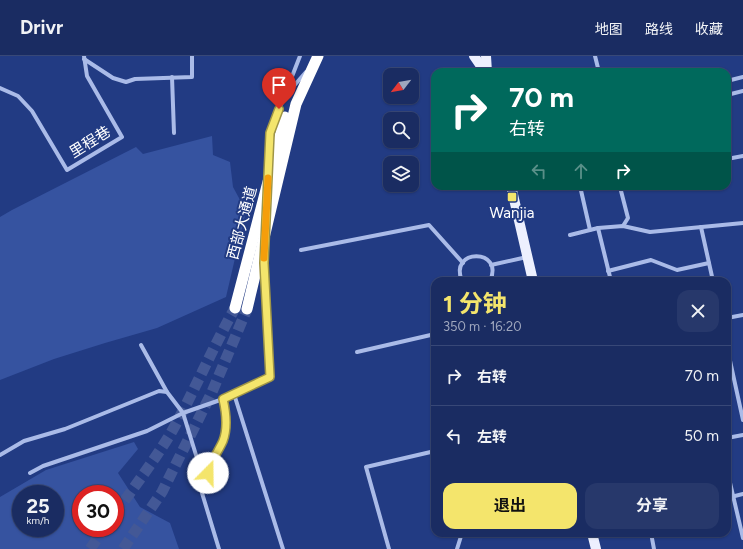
<!DOCTYPE html>
<html lang="zh">
<head>
<meta charset="utf-8">
<style>
	:root { --surface:#1a2c62; --page:#27386b; --text:#f1f3f6; --muted:#9fa7be; --line:#384877; --accent:#f4e56c }
	body { margin:0; font-family:Figtree,"Noto Sans SC",sans-serif; background:var(--page); color:var(--text); height:100vh; display:flex; flex-direction:column; font-size:15px; white-space:nowrap }
	* { box-sizing:border-box; margin:0 }
	p { font-size:13px; color:var(--muted) }
	.icon { flex:none; width:22px; height:22px; fill:none; stroke:currentColor; stroke-width:2; stroke-linecap:round; stroke-linejoin:round }
	.map { position:relative; flex:1; overflow:hidden }
	.drawer { position:absolute; left:431px; top:221px; width:300px; height:260px; display:flex; flex-direction:column; background:var(--surface); border-radius:12px; box-shadow:0 1px 3px #0004,0 0 0 1px var(--line) }
	.drawer>* { flex:none }
	.hud { position:absolute; left:431px; top:12px; width:300px; height:122px; border-radius:12px; box-shadow:0 1px 3px #0004,0 0 0 1px var(--line); background:#00695c; color:#fff; overflow:hidden }
	.needle { width:26px; rotate:239deg }
	.fabs { position:absolute; left:383px; top:12px; display:grid; gap:8px }
	.fabs a { display:grid; place-items:center; width:36px; height:36px; border-radius:8px; background:var(--surface); box-shadow:0 1px 3px #0004,0 0 0 1px var(--line); font-size:20px }
	.speed { position:absolute; left:12px; top:429px; display:flex; gap:8px; font-size:20px; font-weight:700; text-align:center }
	.speed>* { display:grid; place-content:center; width:52px; height:52px; border-radius:50%; background:var(--surface); box-shadow:0 1px 3px #0004,0 0 0 1px var(--line); line-height:1 }
	.speed small { font-size:10px; font-weight:400 }
	.speed .limit { border:6px solid #d22; background:#fff; color:#111 }
	.pin { position:absolute; display:grid; place-items:center; width:34px; height:34px; color:#fff; margin:-41px -17px; border-radius:50% 50% 50% 0; rotate:-45deg; box-shadow:0 0 4px #0007 }
	.pin .icon { rotate:45deg }
	.me { position:absolute; width:44px; margin:-22px; rotate:22deg; stroke-linejoin:round; filter:drop-shadow(0 0 3px #0008) }
	.turn { display:flex; align-items:center; gap:14px; height:84px; padding:0 12px; font-size:18px }
	.turn .icon { width:52px; height:52px; stroke-width:2.5 }
	.turn b { display:block; font-size:28px; line-height:34px }
	.lanes { display:flex; align-items:center; height:38px; padding:0 12px; background:#0003; justify-content:center; gap:20px; direction:ltr }
	.lanes .off { opacity:.35 }
	.round { display:grid; place-items:center; flex:none; width:42px; height:42px; border-radius:12px; background:var(--page) }
	.summary { display:flex; align-items:center; justify-content:space-between; height:68px; padding:0 12px }
	h1 { font-size:24px; font-weight:700; line-height:30px; color:var(--accent) }
	.primary-button { display:flex; gap:8px; margin-top:auto; padding:8px 12px }
	.primary-button a { flex:1; height:46px; border-radius:12px; background:var(--accent); color:#111; font-size:16px; font-weight:700; line-height:46px; text-align:center }
	.primary-button a+a { background:var(--page); color:var(--text) }
	ul { padding:0; list-style:none }
	li { display:flex; align-items:center; gap:12px; height:60px; padding:0 12px; border-top:1px solid var(--line) }
	li div { flex:1 }
	li b { display:block; font-size:15px }
	li em { font-style:normal }
	header { display:flex; align-items:center; gap:24px; box-sizing:border-box; height:56px; padding:0 20px; background:var(--surface); border-bottom:1px solid var(--line) }
	header strong { font-size:19px }
	nav { display:flex; gap:22px; margin-inline-start:auto; font-size:14px }
	.map>svg:first-child { display:block }
	.green { fill:#3653a0; fill-rule:evenodd }
	.lines { fill:none; stroke-linecap:round; stroke-linejoin:round }
	.highway-tunnel { stroke:#435896; stroke-width:11; stroke-dasharray:11 5.5; stroke-linecap:butt }
	.street { stroke:#aabbe8; stroke-width:4 }
	.primary { stroke:#edf0fe; stroke-width:10 }
	.highway-bridge { stroke:#fff; stroke-width:11 }
	.route-casing { stroke:#9f9546; stroke-width:10 }
	.route { stroke:#f4e56c; stroke-width:7 }
	.slow { stroke:#f59e0b; stroke-width:7 }
	.poi-dot { fill:#f4e56c; stroke:#223b83; stroke-width:1.5 }
	.labels { text-anchor:middle; stroke-width:4; stroke-linejoin:round; paint-order:stroke }
	.street-label { font-size:15px; fill:#fff; stroke:#223b83 }
	.poi-label { font-size:15px; fill:#fff; stroke:#223b83 }
</style>
</head>
<body>
<header>
<strong>Drivr</strong>
<nav><a>地图</a><a>路线</a><a>收藏</a></nav>
</header>
<div class="map">
<svg width="743" height="493" viewBox="0 0 743 493">
	<rect width="100%" height="100%" fill="#223b83"/>
	<!-- green -->
	<g class="green">
		<path d="M212,80L213,99L230,106L233,131L246,155L226,241L157,272L105,287L54,303L0,324V161L12,154L136,91L143,98Z"/>
		<path d="M134,386L138,393L118,417L140,451L170,467L179,493H0V441L46,414ZM21,438H55V472H21ZM81,438H115V472H81Z"/>
	</g>
	<g class="lines">
		<!-- highway-tunnel -->
		<g class="highway-tunnel">
			<path d="M115,458C134,431 154,405 171,377C194,336 212,293 235,252"/>
			<path d="M90,493L105,472"/>
			<path d="M123,493L162,436L212,336L247,253"/>
		</g>
		<!-- street -->
		<g class="street">
			<path d="M595,0L599,16"/>
			<path d="M84,3L113,22L126,26L135,23L192,21V0"/>
			<path d="M172,21L174,77"/>
			<path d="M727,25L743,21"/>
			<path d="M0,32L18,40L32,55L67,114L122,81L87,20L84,0"/>
			<path d="M727,39L743,35"/>
			<path d="M285,40L306,16"/>
			<path d="M727,103L743,100"/>
			<path d="M269,105L270,77L300,0"/>
			<path d="M580,130L590,174"/>
			<path d="M621,130L620,131L628,162L623,170"/>
			<path d="M701,171L713,225"/>
			<path d="M598,172L623,170L650,176L743,167"/>
			<path d="M570,179L598,172L611,225"/>
			<path d="M301,194L429,169L463,207"/>
			<path d="M491,209L527,201"/>
			<path d="M608,215L651,204L677,214L709,207"/>
			<path d="M462,225C448,192 505,192 490,225"/>
			<path d="M727,262L743,259"/>
			<path d="M141,289L167,336"/>
			<path d="M727,291L743,364"/>
			<path d="M357,296L435,278"/>
			<path d="M234,338L283,493"/>
			<path d="M727,382L743,379"/>
			<path d="M0,399L24,385L65,373L159,335L167,336L183,357L205,428"/>
			<path d="M727,414L743,482"/>
			<path d="M30,417L43,410L147,375L183,357L223,343L270,321L265,199"/>
			<path d="M727,442L743,438"/>
			<path d="M651,477L654,493"/>
			<path d="M219,493L202,437L211,406L223,383L227,358L223,343"/>
			<path d="M389,493L366,411L435,395"/>
			<path d="M457,493L462,477"/>
		</g>
		<!-- primary -->
		<g class="primary">
			<path d="M474,0L485,16"/>
			<path d="M486,0L487,16"/>
			<path d="M511,130L533,225"/>
			<path d="M592,477L596,493"/>
		</g>
		<!-- highway-bridge -->
		<g class="highway-bridge">
			<path d="M235,252L285,61"/>
			<path d="M247,253L296,48L318,0"/>
		</g>
	</g>
	<g class="lines">
		<defs>
			<path id="route" d="M208,417C211,405 218,396 223,385C228,372 226,356 223,343L270,321L264,207L270,77L279,53"/>
		</defs>
		<!-- route casing -->
		<use href="#route" class="route-casing"/>
		<!-- route -->
		<use href="#route" class="route"/>
		<!-- slow -->
		<path class="slow" d="M264,202L268,122"/>
	</g>
	<!-- markers -->
	<rect class="poi-dot" x="507" y="136" width="10" height="10" rx="2"/>
	<g class="labels">
		<!-- street labels -->
		<g class="street-label">
			<text transform="translate(90 86) rotate(-32)" y="5">里程巷</text>
			<text transform="translate(242 167) rotate(-75)" y="5">西部大通道</text>
		</g>
		<!-- poi labels -->
		<g class="poi-label">
			<text x="512" y="162">Wanjia</text>
		</g>
	</g>
</svg>
<div class="fabs">
<a><svg class="needle" viewBox="-14 -14 28 28"><path d="M0-13l5 13h-10z" fill="#e53935"/><path d="M0 13l5-13h-10z" fill="#9fa7be"/></svg></a>
<a><svg class="icon" aria-label="search" viewBox="0 0 24 24"><circle cx="10" cy="10" r="6"/><path d="M15 15l6 6"/></svg></a>
<a><svg class="icon" aria-label="layers" viewBox="0 0 24 24"><path d="M12 4l9 5-9 5-9-5zM3 14l9 5 9-5"/></svg></a>
</div>
<div class="speed"><div>25<small>km/h</small></div><div class="limit">30</div></div>
<div class="pin" style="left:279px;top:53px;background:#d93025"><svg class="icon" aria-label="arrive" viewBox="0 0 24 24"><path d="M6 21V4h12l-3 4 3 4H6"/></svg></div>
<svg class="me" style="left:208px;top:417px" viewBox="-20 -20 40 40"><circle r="19" fill="#fff"/><path d="M0-13L10 11 0 6-10 11z" fill="#f4e56c"/></svg>
<div class="hud">
<div class="turn"><svg class="icon" aria-label="right" viewBox="0 0 24 24"><path d="M7 20v-9h11M14 6l5 5-5 5"/></svg><div><b>70 m</b>右转</div></div>
<div class="lanes"><svg class="icon off" aria-label="left" viewBox="0 0 24 24"><path d="M17 20v-9H6M10 6l-5 5 5 5"/></svg><svg class="icon off" aria-label="ahead" viewBox="0 0 24 24"><path d="M12 20V5M6 11l6-6 6 6"/></svg><svg class="icon" aria-label="right" viewBox="0 0 24 24"><path d="M7 20v-9h11M14 6l5 5-5 5"/></svg></div>
</div>
<section class="drawer">
<div class="summary"><div><h1>1 分钟</h1><p>350 m · 16:20</p></div><a class="round"><svg class="icon" aria-label="close" viewBox="0 0 24 24"><path d="M6 6l12 12M18 6L6 18"/></svg></a></div>
<ul>
<li><svg class="icon" aria-label="right" viewBox="0 0 24 24"><path d="M7 20v-9h11M14 6l5 5-5 5"/></svg><div><b>右转</b></div><em>70 m</em></li>
<li><svg class="icon" aria-label="left" viewBox="0 0 24 24"><path d="M17 20v-9H6M10 6l-5 5 5 5"/></svg><div><b>左转</b></div><em>50 m</em></li>
</ul>
<div class="primary-button"><a>退出</a><a>分享</a></div>
</section>
</div>
</body>
</html>
